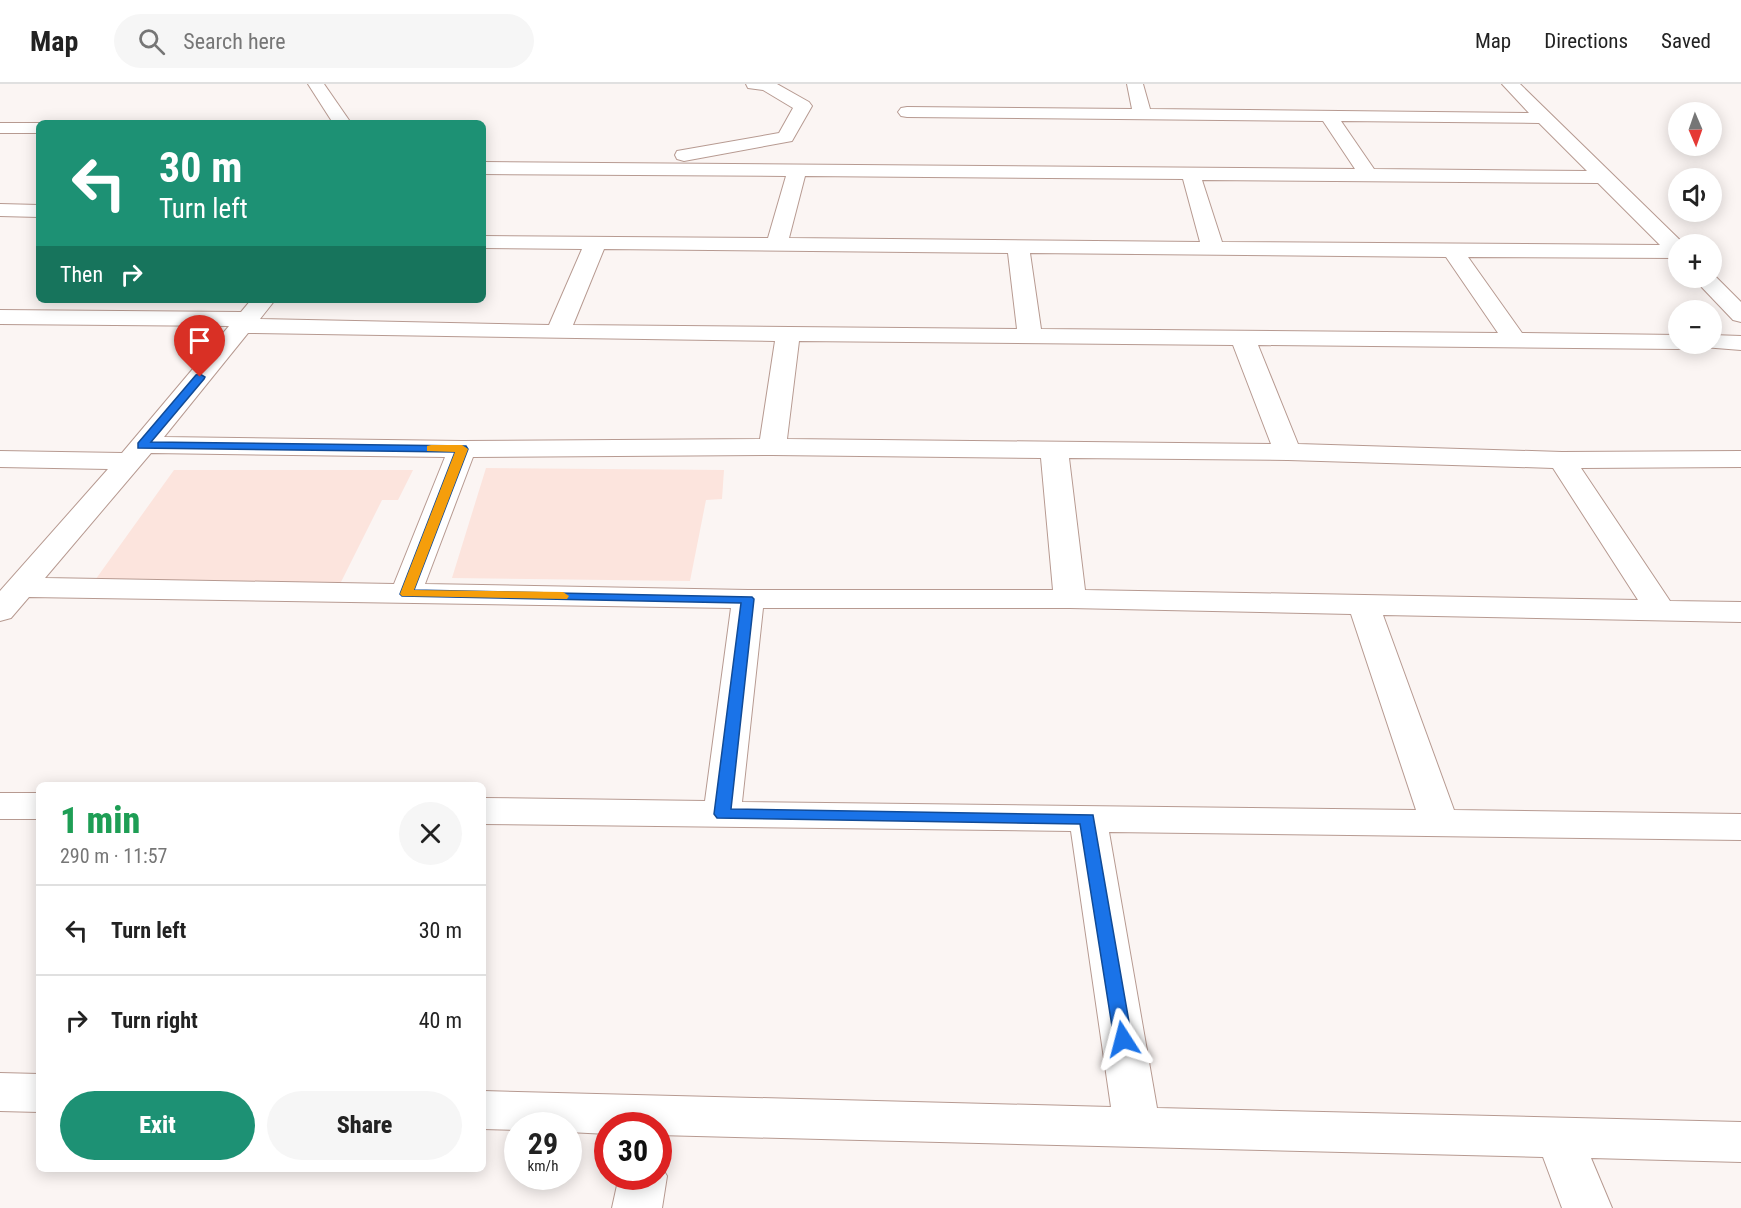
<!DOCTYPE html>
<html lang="en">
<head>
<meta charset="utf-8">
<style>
	:root { --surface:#fff; --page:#f6f6f6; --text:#222; --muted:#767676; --line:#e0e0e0; --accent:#1d9174 }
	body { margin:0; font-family:"Roboto Condensed",sans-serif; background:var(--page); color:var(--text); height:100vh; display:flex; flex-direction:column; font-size:22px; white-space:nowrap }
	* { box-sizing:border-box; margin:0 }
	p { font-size:20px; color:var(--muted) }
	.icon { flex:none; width:33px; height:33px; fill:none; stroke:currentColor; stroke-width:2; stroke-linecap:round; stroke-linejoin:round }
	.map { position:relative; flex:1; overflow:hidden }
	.side { position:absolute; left:36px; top:698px; width:450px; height:390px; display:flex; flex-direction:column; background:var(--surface); border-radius:9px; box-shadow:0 3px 15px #0003 }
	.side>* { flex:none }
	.hud { position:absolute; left:36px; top:36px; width:450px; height:183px; border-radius:9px; box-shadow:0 3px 15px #0003; background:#1d9174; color:#fff; overflow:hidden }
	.needle { width:39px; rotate:178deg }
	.buttons { position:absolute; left:1668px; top:18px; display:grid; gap:12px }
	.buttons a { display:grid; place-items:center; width:54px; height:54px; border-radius:50%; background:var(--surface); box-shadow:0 3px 15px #0003; font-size:30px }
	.speed { position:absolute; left:504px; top:1028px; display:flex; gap:12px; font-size:30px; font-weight:700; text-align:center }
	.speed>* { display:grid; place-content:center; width:78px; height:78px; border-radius:50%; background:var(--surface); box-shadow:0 3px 15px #0003; line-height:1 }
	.speed small { font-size:15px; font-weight:400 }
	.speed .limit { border:9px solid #d22; background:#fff; color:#111 }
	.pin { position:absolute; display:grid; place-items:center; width:51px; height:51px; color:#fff; margin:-62px -26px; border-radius:50% 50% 50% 0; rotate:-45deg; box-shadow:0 0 6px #0007 }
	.pin .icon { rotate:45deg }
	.me { position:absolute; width:66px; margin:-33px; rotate:351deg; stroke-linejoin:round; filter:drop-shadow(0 0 4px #0008) }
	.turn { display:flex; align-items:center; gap:21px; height:126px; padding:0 24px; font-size:27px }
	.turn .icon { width:78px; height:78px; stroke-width:2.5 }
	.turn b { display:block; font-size:42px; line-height:51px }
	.then { display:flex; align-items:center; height:57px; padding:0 24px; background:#0003; gap:12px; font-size:22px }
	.round { display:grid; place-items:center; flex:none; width:63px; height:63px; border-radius:32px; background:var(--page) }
	.overview { display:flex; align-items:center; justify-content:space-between; height:102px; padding:0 24px }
	h1 { font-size:36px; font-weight:800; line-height:45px; color:#1e9e55 }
	.cta { display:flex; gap:12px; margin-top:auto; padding:12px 24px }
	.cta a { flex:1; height:69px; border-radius:36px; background:var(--accent); color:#fff; font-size:24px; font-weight:800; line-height:69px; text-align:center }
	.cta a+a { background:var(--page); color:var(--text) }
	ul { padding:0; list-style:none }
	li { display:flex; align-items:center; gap:18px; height:90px; padding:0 24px; border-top:2px solid var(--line) }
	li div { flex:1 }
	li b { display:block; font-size:22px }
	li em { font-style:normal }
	header { display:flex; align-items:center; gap:36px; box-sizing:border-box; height:84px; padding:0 30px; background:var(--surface); border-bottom:2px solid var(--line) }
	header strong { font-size:28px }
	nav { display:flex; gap:33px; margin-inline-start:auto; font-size:21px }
	.search { width:420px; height:54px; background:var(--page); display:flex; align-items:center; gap:15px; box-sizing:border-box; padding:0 21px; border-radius:33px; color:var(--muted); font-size:22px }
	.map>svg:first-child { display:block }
	.built { fill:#fce4dd }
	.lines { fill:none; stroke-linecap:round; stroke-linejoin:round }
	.minor-casing { stroke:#b79a91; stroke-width:2 }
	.minor { fill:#fff; fill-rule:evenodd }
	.route { fill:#1a73e8; stroke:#114b97; stroke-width:1.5 }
	.slow { fill:#f59e0b }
</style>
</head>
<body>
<header>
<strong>Map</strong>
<div class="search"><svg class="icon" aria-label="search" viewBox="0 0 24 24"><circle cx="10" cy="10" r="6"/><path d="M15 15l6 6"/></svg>Search here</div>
<nav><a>Map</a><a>Directions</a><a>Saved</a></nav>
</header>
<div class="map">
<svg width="1741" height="1124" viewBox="0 0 1741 1124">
	<rect width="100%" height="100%" fill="#fbf5f3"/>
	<!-- built -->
	<g class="built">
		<path d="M486,384L724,386L722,415L706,416L690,497L452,494Z"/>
		<path d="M174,386H413L398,416H382L341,498L93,499Z"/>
	</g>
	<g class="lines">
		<defs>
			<g id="minor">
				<path d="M308,0H324L351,39H333Z"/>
				<path d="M746,0H777L809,18L812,22L792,57L684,77L677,75L675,71L677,67L779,49L793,24L763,6L748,4Z"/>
				<path d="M1127,0H1143L1150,25L1529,29L1502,0H1520L1684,160H1678V174L1468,173L1522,249L1678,251V260H1689L1687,263L1678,265L1258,261L1298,360L1562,368L1741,367V383L1581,384L1670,517L1741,518V538L1383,531L1454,726L1741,730V756L1109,748L1157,1024L1741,1038V1078L1591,1074L1612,1124H1562L1543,1073L658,1051V1041H608V1050L568,1048V1041H518V1046L483,1045V1007L1111,1023L1071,747L483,740V714L705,717L731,524L29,513L11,534L0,537V507L108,385L0,383V367L122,369L229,242L0,240V226L241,228L251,216H275L260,235L549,241L582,165L483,164V152L768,154L786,92L483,90V78L1355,85L1323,37L907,33L901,32L898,28L901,24L907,23L1132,25ZM1341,37L1539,39L1587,87L1374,85ZM805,92L1183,95L1200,158L789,154ZM1202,96L1598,99L1660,161L1222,158ZM604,165L1008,169L1017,245L573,241ZM1030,169L1446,173L1498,249L1041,245ZM248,249L775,257L760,355L462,357L164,353ZM799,257L1233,261L1271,360L787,355ZM151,369L445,373L394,500L45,494ZM772,371L1041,374L1053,506H748L425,500L473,373ZM1069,374L1288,376L1553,384L1638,516L1085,506ZM763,524H1070L1351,530L1416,726L742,718Z"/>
				<path d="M0,39H41L39,49H0Z"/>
				<path d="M0,120L39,121V133L0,132Z"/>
				<path d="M1712,189L1741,218V238L1733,236L1693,194H1712Z"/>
				<path d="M1712,251L1741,252V266L1703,263L1701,260H1712Z"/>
				<rect x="0" y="709" width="39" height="26"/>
				<path d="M0,989L39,990V1028L0,1027Z"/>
				<path d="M658,1077L667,1092L662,1124H612L619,1092H658Z"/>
			</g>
		</defs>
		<!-- minor casing -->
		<use href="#minor" class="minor-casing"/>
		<!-- minor -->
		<use href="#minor" class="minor"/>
	</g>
	<!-- route -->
	<path class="route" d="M200,290L205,293L204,295L151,358L466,362L468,365L414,506L752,513L754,515L731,725L1093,731L1132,955L1129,960L1123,963L1116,960L1114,955L1080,740L717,734L714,730L741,519L402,512L400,510L455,368L138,364V359L196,291Z"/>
	<!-- slow -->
	<path class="slow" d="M431,361H462L468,365L414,506L563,508L569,512L567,515L402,512L400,510L455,368L427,367V362Z"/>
</svg>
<div class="buttons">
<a><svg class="needle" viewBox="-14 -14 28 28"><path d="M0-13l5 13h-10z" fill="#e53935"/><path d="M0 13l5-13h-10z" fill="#767676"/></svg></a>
<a><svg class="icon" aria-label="sound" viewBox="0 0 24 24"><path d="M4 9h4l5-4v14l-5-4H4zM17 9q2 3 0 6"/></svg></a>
<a>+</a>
<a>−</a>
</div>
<div class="speed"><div>29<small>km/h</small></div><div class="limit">30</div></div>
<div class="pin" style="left:200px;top:293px;background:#d93025"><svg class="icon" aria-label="arrive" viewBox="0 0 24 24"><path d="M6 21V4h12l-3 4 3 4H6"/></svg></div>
<svg class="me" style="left:1123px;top:955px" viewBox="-20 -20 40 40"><path d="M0-17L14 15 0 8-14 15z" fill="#1a73e8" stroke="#fff" stroke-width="4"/></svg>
<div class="hud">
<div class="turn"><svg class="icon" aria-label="left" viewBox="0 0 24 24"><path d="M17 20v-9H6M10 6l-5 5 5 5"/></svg><div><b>30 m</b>Turn left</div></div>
<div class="then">Then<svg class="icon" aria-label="right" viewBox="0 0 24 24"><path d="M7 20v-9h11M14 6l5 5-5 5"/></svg></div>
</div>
<section class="side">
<div class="overview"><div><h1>1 min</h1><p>290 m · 11:57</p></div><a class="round"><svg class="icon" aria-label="close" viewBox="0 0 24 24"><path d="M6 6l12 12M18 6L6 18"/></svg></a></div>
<ul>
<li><svg class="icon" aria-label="left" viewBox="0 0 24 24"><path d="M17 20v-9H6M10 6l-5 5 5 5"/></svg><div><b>Turn left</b></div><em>30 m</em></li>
<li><svg class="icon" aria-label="right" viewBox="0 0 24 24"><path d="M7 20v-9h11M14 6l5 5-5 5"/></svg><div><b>Turn right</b></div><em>40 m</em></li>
</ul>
<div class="cta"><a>Exit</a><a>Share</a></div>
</section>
</div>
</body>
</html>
